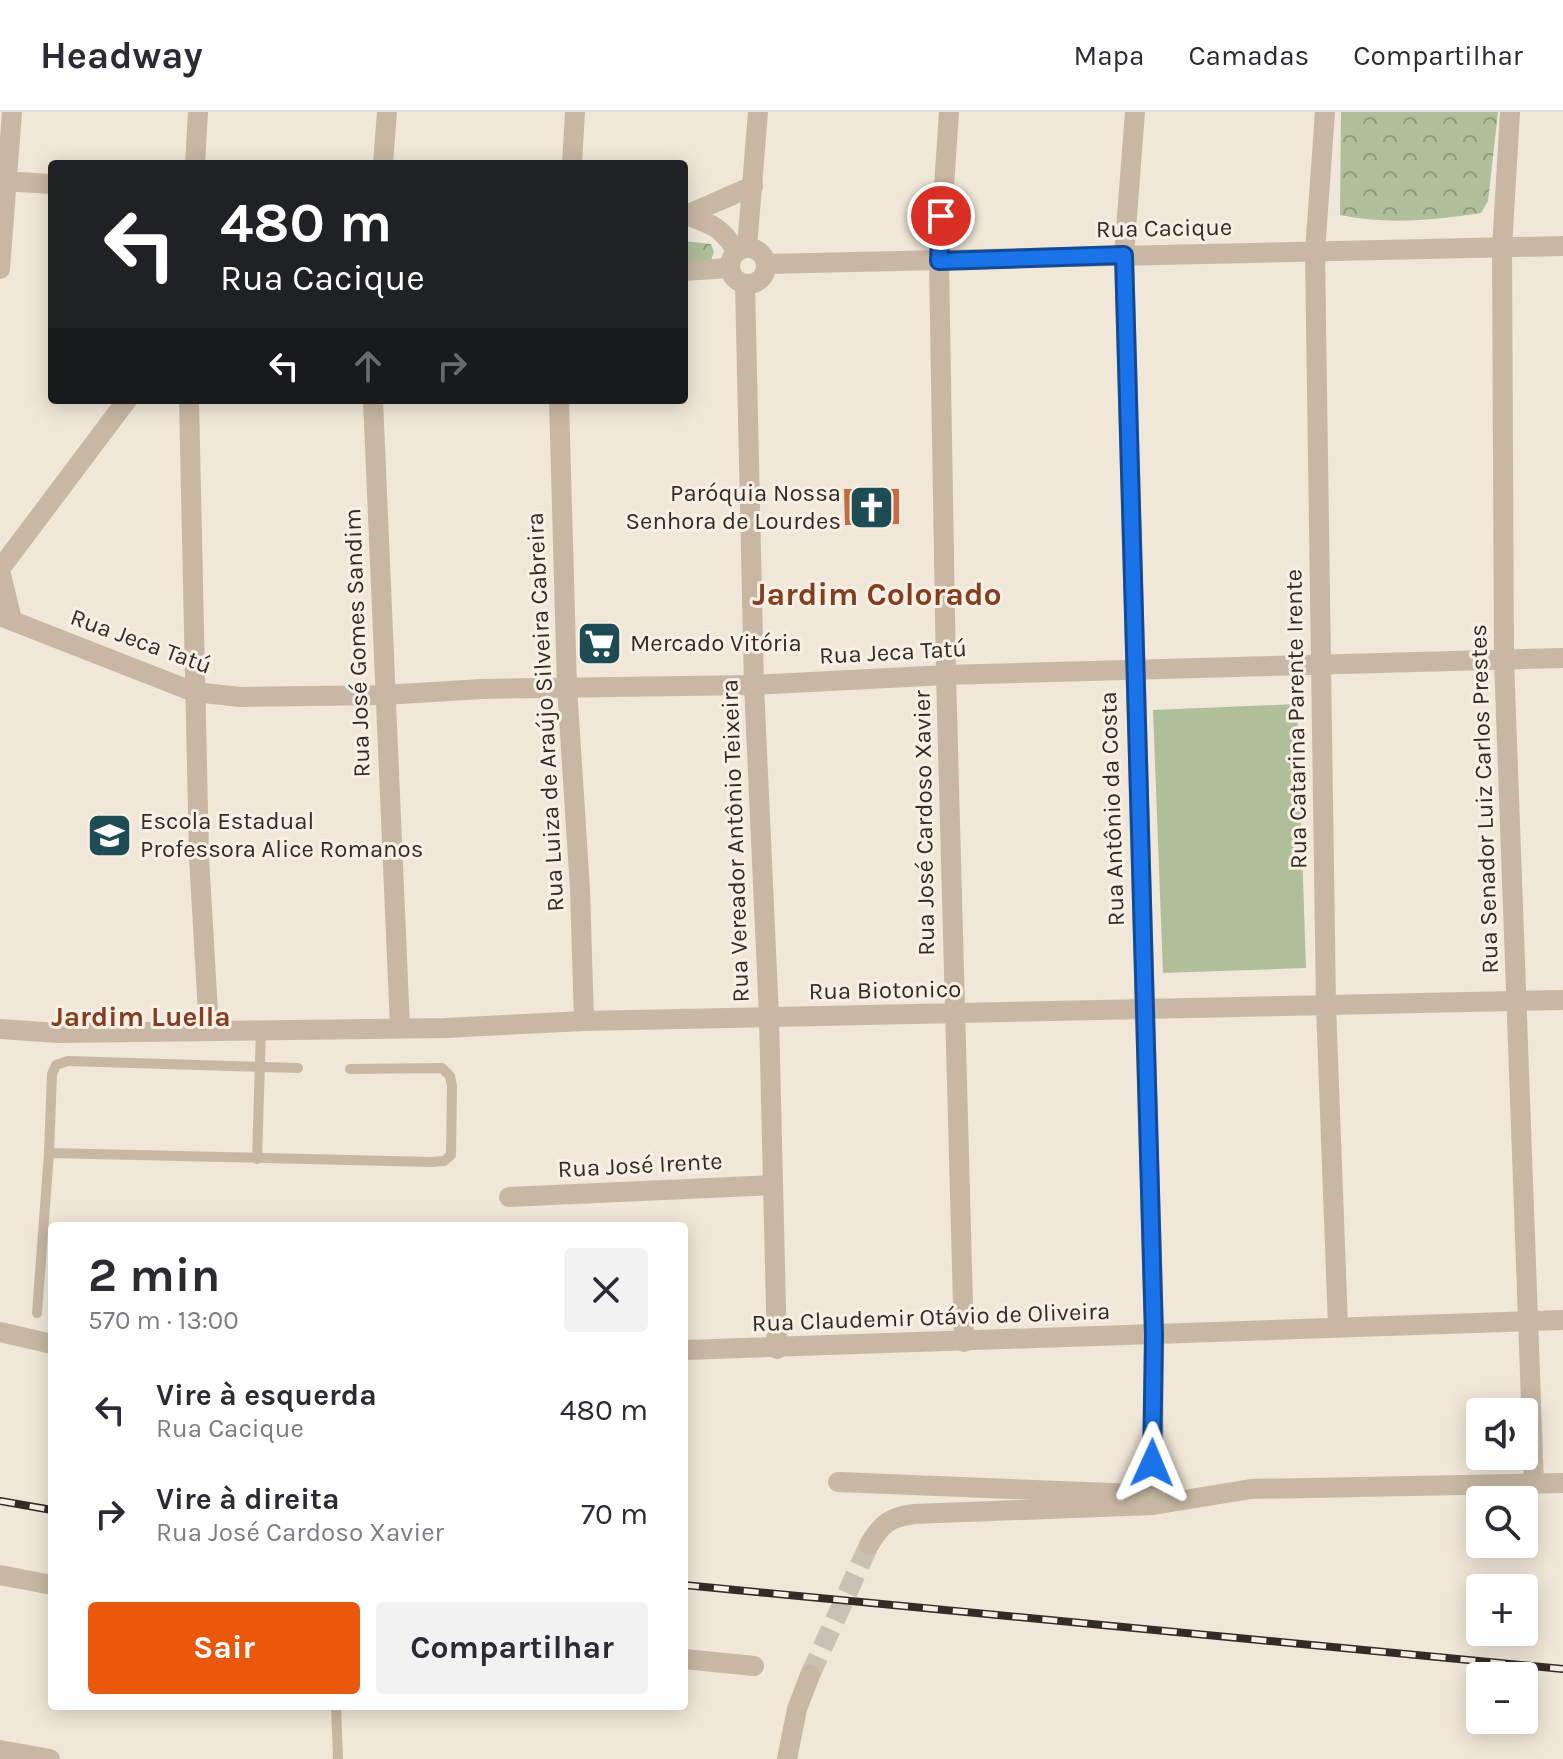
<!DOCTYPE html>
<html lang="pt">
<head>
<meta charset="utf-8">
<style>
	:root { --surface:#fff; --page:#f2f2f3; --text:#2b2b33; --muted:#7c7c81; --line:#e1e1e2; --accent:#ea580c }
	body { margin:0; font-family:Karla,sans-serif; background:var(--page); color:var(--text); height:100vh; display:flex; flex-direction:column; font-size:30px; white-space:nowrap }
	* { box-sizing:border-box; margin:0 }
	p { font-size:26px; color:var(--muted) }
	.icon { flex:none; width:44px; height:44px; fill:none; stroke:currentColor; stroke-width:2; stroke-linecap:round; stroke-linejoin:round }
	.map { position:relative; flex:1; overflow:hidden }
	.details { position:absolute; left:48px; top:1110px; width:640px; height:488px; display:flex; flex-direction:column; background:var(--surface); border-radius:8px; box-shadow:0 4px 20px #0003 }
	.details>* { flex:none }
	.top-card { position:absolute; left:48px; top:48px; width:640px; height:244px; border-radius:8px; box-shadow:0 4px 20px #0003; background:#202124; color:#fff; overflow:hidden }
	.tools { position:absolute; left:1466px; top:1286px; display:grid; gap:16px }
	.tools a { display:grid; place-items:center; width:72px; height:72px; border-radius:8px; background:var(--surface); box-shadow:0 4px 20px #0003; font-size:40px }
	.pin { position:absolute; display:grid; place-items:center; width:68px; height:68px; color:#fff; margin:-34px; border:4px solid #fff; border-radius:50%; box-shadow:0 2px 8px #0007 }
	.me { position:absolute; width:88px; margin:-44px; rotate:1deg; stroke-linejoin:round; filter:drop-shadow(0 0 6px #0008) }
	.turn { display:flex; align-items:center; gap:28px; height:168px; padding:0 40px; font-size:36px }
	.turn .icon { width:104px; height:104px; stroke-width:2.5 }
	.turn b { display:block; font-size:56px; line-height:68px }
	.lanes { display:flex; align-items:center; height:76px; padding:0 40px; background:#0003; justify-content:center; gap:40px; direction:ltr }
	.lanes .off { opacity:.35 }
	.round { display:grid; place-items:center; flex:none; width:84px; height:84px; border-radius:8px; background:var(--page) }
	.head { display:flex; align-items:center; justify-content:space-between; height:136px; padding:0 40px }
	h1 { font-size:48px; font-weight:700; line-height:60px }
	.primary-button { display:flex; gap:16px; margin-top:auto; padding:16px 40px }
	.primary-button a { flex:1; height:92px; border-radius:8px; background:var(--accent); color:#fff; font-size:32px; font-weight:700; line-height:92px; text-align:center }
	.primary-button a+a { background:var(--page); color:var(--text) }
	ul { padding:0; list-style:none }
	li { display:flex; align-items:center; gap:24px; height:104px; padding:0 40px }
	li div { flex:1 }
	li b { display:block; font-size:30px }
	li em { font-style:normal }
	header { display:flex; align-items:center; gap:48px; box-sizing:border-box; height:112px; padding:0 40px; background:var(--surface); border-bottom:2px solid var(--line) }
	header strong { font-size:38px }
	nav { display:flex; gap:44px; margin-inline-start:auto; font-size:28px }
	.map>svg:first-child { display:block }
	.grass { fill:#afbf99 }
	.park { fill:url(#park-crowns) }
	.building { fill:#c36b43 }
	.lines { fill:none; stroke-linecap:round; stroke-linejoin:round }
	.minor-tunnel { stroke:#cac1b4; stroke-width:20; stroke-dasharray:20 10; stroke-linecap:butt }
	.service { stroke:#c8b7a4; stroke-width:10 }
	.minor { stroke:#c8b7a4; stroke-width:20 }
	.rail-casing { stroke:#332b26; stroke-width:8 }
	.rail { stroke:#f8f0e4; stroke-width:5; stroke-dasharray:15; stroke-linecap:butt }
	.route-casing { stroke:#114b97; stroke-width:20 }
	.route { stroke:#1a73e8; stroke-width:14 }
	.labels { text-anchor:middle; stroke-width:6; stroke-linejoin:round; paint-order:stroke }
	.street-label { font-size:24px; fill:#332b26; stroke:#f8f0e4 }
	.poi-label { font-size:24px; fill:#332b26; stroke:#f8f0e4; text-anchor:start }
	.quarter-label { font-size:28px; font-weight:bold; fill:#813e21; stroke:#f8f0e4 }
	.district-label { font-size:32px; font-weight:bold; fill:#813e21; stroke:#f8f0e4 }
</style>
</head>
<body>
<header>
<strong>Headway</strong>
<nav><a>Mapa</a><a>Camadas</a><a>Compartilhar</a></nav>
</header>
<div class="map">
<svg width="1563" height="1647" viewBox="0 0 1563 1647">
	<defs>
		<pattern id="park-crowns" width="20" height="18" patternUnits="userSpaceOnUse" patternTransform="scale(2)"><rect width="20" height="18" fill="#afbf99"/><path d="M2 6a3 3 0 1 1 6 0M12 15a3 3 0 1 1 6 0" fill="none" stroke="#8f9b7d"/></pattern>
	</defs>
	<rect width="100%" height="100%" fill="#f0e7d8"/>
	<!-- grass -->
	<path class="grass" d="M1297,592L1306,856L1163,861L1153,598Z"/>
	<!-- park -->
	<g class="park">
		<path d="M1341,0H1498L1488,89L1481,101C1435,108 1386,113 1340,103Z"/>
		<path d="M684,129L711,132L714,140L711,148L684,150Z"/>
	</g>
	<!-- building -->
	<path class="building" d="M844,377H899V412L845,413Z"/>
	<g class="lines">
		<!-- minor-tunnel -->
		<path class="minor-tunnel" d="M810,1563L869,1433"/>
		<!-- service -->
		<g class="service">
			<path d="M298,956L68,949L56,953L52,962L49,1041L432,1050L444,1049L451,1043L452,974L450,964L442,956L350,957"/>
			<path d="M257,1047L261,917"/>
			<path d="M37,1201L49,1041"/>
			<path d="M336,1594L338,1647"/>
		</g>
		<!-- minor -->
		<g class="minor">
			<path d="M949,0L939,149L946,563L964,1230"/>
			<path d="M1135,0L1124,143L1154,1223L1153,1393"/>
			<path d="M1325,0L1315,140L1326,894L1338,1214"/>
			<path d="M1510,0L1502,136L1504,548L1534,1372"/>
			<path d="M195,52L198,0"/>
			<path d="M383,52L387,0"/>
			<path d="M572,52L575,0"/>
			<path d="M0,69L52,72"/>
			<path d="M684,104L753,74"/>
			<path d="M689,104C714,113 721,116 736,138"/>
			<path d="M747,135L758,0"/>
			<circle cx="748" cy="154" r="18"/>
			<path d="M766,152L1563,134"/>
			<path d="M0,157L12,0"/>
			<path d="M684,159L729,156"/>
			<path d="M745,172L754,573L769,905L777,1237"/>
			<path d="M189,288L199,745L209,918"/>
			<path d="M373,288L400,916"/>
			<path d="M559,288L567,575L580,777L584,909"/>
			<path d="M0,457L127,288"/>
			<path d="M0,458L12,508"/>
			<path d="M0,504L194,580L240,585L384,583L482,577L754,573L946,563L1563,546"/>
			<path d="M0,917L58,921L446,916L584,909L1563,888"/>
			<path d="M509,1085L773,1073"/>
			<path d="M0,1220L52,1232"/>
			<path d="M684,1238L1563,1208"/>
			<path d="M838,1370L1136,1382"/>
			<path d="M869,1433C881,1412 890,1405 914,1402L1153,1393L1251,1377L1563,1371"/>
			<path d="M0,1463L52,1473"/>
			<path d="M684,1547L754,1554"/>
			<path d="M0,1638L50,1647"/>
			<path d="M787,1647L797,1597L810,1563"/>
		</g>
		<defs>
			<g id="rail">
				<path d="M0,1389L52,1398"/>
				<path d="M684,1473L1563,1557"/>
			</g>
		</defs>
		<!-- rail casing -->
		<use href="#rail" class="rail-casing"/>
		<!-- rail -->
		<use href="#rail" class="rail"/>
	</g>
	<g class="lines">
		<defs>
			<path id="route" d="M941,104L939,149L1124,143L1154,1223L1152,1351"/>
		</defs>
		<!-- route casing -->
		<use href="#route" class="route-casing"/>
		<!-- route -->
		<use href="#route" class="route"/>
	</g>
	<!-- icons -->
	<defs>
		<symbol id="church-square" viewBox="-11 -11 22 22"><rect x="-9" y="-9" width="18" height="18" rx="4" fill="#1d4c54" stroke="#f8f0e4"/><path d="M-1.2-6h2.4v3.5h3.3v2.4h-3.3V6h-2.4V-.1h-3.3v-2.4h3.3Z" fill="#fff"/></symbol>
		<symbol id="supermarket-square" viewBox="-11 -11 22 22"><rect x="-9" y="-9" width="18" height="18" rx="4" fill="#1d4c54" stroke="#f8f0e4"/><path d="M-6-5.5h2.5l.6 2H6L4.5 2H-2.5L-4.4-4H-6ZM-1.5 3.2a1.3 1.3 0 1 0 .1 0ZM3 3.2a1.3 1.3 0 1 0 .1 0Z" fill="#fff"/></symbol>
		<symbol id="school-square" viewBox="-11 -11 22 22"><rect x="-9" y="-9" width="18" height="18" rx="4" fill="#1d4c54" stroke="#f8f0e4"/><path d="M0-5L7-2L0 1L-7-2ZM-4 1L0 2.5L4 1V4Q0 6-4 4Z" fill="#fff"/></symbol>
	</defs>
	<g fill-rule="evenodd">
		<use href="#church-square" x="846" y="370" width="51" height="51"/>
		<use href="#supermarket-square" x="574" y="506" width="51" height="51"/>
		<use href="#school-square" x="84" y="698" width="51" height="51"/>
	</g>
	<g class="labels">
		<!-- street labels -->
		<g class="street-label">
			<text transform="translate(1164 116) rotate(-1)" y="8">Rua Cacique</text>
			<text transform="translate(141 529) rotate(20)" y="8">Rua Jeca Tatú</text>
			<text transform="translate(357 531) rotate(-92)" y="8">Rua José Gomes Sandim</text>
			<text transform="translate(893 540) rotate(-3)" y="8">Rua Jeca Tatú</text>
			<text transform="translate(545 600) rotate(-93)" y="8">Rua Luiza de Araújo Silveira Cabreira</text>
			<text transform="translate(1296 607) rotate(-91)" y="8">Rua Catarina Parente Irente</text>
			<text transform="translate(1484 687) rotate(-92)" y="8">Rua Senador Luiz Carlos Prestes</text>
			<text transform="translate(1112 697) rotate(-92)" y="8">Rua Antônio da Costa</text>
			<text transform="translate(924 711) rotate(-91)" y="8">Rua José Cardoso Xavier</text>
			<text transform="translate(735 729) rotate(-92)" y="8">Rua Vereador Antônio Teixeira</text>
			<text transform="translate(885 878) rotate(-1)" y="8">Rua Biotonico</text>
			<text transform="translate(640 1053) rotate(-3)" y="8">Rua José Irente</text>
			<text transform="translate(931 1205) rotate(-2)" y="8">Rua Claudemir Otávio de Oliveira</text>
		</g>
		<!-- poi labels -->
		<g class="poi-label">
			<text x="841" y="389" text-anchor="end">Paróquia Nossa<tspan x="841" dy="28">Senhora de Lourdes</tspan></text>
			<text x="630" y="539">Mercado Vitória</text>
			<text x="140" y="717">Escola Estadual<tspan x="140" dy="28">Professora Alice Romanos</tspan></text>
		</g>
		<!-- quarter labels -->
		<g class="quarter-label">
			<text x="141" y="914">Jardim Luella</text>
		</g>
		<!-- district labels -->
		<g class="district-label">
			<text x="877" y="493">Jardim Colorado</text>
		</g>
	</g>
</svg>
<div class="tools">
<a><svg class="icon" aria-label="sound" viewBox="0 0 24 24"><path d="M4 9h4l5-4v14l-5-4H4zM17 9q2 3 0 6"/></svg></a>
<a><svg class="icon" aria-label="search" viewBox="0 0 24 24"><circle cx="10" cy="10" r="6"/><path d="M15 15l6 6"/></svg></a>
<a>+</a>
<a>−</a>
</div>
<div class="pin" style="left:941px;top:104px;background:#d93025"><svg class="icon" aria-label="arrive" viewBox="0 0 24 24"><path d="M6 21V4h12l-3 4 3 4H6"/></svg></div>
<svg class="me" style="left:1152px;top:1351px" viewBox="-20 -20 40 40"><path d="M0-17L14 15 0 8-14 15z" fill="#1a73e8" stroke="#fff" stroke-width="4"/></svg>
<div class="top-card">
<div class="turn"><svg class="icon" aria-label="left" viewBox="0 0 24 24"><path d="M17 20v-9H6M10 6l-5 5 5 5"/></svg><div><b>480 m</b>Rua Cacique</div></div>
<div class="lanes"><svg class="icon" aria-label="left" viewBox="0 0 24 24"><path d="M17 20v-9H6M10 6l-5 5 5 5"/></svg><svg class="icon off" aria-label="ahead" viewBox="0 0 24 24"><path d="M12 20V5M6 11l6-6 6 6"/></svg><svg class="icon off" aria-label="right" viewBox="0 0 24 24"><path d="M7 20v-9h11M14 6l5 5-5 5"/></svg></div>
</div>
<section class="details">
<div class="head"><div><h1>2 min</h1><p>570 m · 13:00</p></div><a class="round"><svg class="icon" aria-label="close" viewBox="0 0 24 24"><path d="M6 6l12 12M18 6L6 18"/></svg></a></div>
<ul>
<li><svg class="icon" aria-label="left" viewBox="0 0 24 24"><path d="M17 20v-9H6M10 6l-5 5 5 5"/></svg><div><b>Vire à esquerda</b><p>Rua Cacique</p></div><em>480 m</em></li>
<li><svg class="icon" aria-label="right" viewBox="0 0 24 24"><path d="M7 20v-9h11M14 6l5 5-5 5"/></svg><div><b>Vire à direita</b><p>Rua José Cardoso Xavier</p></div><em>70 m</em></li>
</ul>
<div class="primary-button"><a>Sair</a><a>Compartilhar</a></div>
</section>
</div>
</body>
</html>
